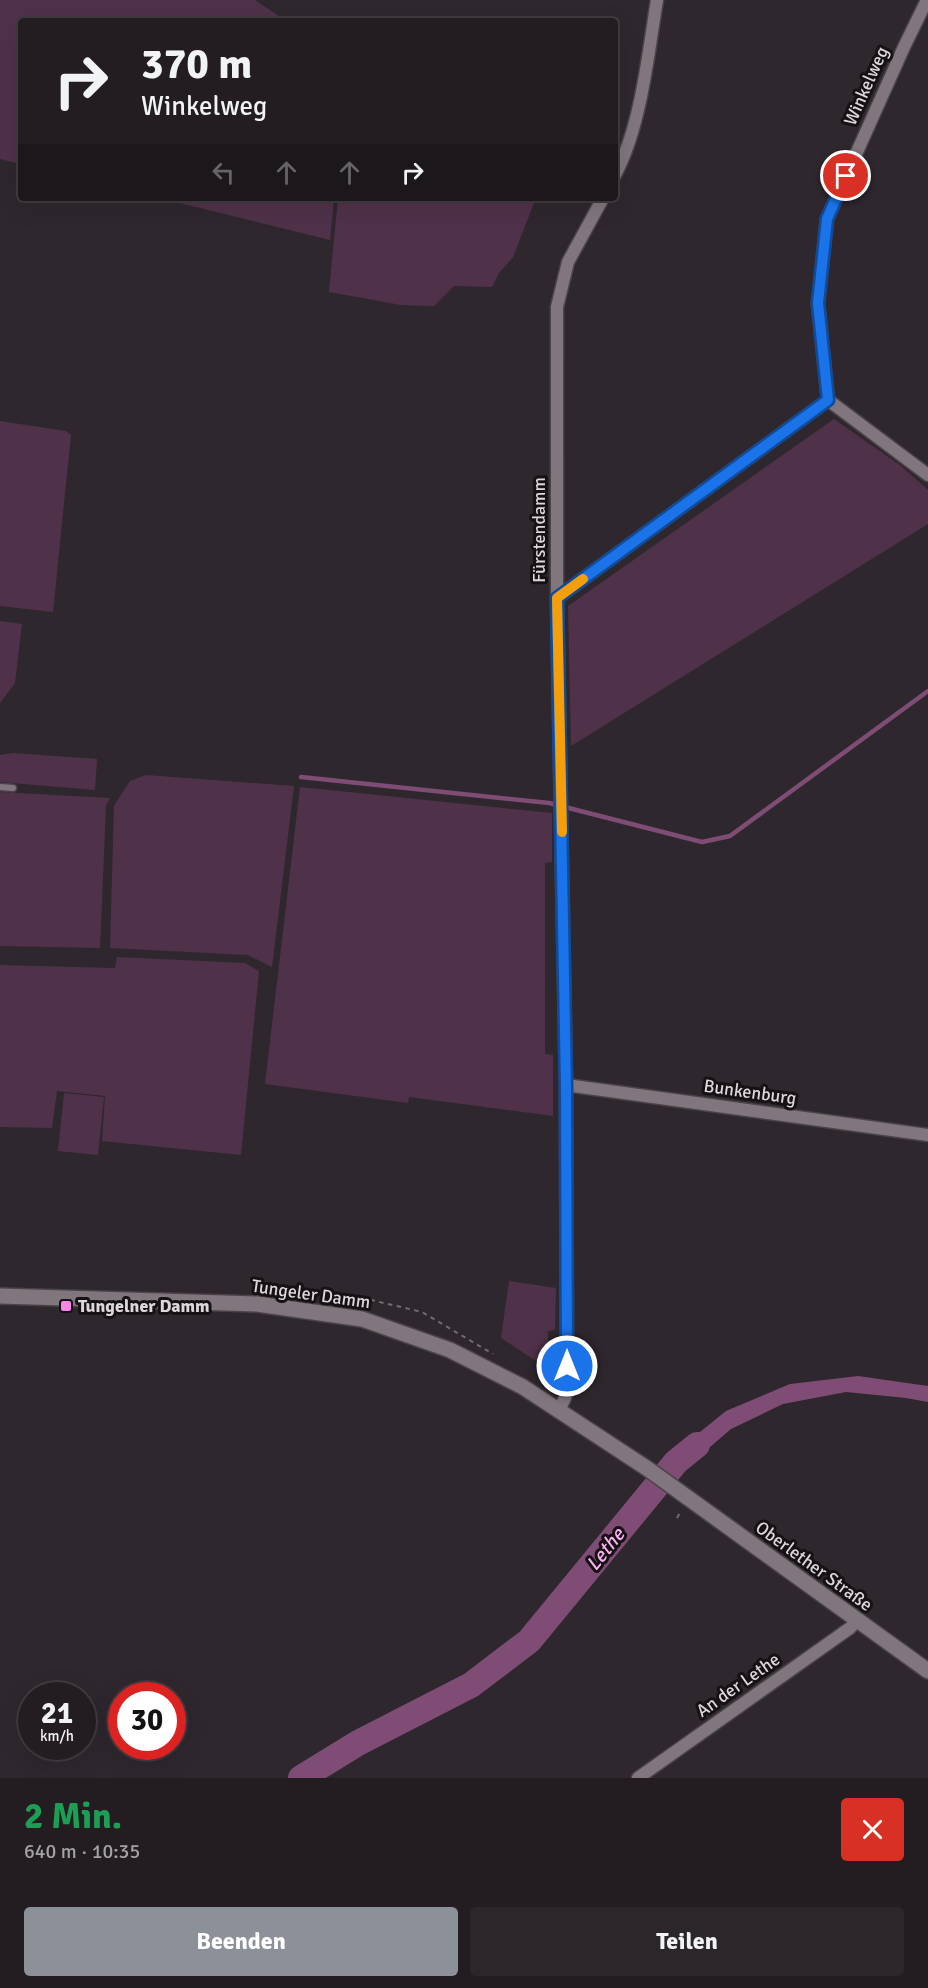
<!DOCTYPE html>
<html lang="de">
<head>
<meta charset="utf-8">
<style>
	:root { --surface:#231d22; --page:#2b262a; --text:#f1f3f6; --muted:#a3a2a5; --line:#403b40; --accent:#8c9099 }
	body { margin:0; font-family:Signika,sans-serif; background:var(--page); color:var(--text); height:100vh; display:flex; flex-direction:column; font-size:22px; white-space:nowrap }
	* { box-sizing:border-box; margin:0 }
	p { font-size:20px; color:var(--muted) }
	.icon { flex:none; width:33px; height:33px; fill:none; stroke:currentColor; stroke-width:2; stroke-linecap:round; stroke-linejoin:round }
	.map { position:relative; height:1778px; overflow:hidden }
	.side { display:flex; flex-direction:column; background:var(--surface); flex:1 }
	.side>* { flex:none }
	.banner { position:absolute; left:18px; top:18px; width:600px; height:183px; border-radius:6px; box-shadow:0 6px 24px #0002,0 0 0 2px var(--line); background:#231d22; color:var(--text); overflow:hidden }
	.speed { position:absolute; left:18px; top:1682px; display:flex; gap:12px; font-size:30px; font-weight:700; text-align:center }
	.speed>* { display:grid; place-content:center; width:78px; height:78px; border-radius:50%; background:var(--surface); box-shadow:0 6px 24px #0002,0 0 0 2px var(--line); line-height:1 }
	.speed small { font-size:15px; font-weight:400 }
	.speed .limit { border:9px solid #d22; background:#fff; color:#111 }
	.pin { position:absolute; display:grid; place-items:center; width:51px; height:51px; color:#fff; margin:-26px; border:3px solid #fff; border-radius:50%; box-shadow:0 2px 6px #0007 }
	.me { position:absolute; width:66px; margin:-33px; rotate:0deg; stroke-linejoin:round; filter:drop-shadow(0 0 4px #0008) }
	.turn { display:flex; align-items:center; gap:21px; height:126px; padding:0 24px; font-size:27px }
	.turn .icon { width:78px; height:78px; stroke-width:2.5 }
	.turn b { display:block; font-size:42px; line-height:51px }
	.lanes { display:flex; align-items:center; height:57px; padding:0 24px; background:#0003; justify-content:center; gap:30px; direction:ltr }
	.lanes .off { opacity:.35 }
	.round { display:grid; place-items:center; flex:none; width:63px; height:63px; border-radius:6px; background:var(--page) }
	.overview { display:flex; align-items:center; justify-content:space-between; height:102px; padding:0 24px }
	h1 { font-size:36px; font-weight:800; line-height:45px; color:#1e9e55 }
	.action { display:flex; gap:12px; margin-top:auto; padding:12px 24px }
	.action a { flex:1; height:69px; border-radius:6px; background:var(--accent); color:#fff; font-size:24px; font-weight:800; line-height:69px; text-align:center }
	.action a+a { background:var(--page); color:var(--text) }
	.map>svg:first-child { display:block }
	.green { fill:#4f324a }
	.water { fill:#7e4c75 }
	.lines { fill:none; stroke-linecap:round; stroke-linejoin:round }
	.stream { stroke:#7e4c75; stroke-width:4.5 }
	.river { stroke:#7e4c75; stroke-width:26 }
	.service-casing { stroke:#4a4449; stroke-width:9 }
	.minor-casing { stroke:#4a4449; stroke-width:15 }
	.tertiary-casing { stroke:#4a4449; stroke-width:18 }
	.path { stroke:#726b71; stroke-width:2; stroke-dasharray:4.5 4.5; stroke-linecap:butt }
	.service { stroke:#81767e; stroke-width:6 }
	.minor { stroke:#81767e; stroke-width:12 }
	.tertiary { stroke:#81767e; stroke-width:15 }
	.route-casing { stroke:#114b97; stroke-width:15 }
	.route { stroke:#1a73e8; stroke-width:10 }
	.slow { stroke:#f59e0b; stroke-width:10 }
	.poi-dot { fill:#fa87e7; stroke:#151114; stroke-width:2 }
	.labels { text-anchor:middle; stroke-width:6; stroke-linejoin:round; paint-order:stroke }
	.street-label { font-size:18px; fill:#ddd7dc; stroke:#151114 }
	.poi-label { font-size:18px; font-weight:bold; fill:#ddd7dc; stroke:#151114; text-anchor:start }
	.water-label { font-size:20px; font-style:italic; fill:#feb2f0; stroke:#151114 }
</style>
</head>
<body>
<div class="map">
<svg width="928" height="1778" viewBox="0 0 928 1778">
	<rect width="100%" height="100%" fill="#2f272e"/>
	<!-- green -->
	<g class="green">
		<path d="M0,0H255L286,21H21V164L0,159Z"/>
		<path d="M159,198H334L330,240Z"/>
		<path d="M338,198H536L513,257L499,273L492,287L454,286L434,306L401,305L329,292Z"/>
		<path d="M834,419L901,466L928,490V524L571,746L568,606Z"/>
		<path d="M0,421L66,431L71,435L53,612L0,606Z"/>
		<path d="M0,621L22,624L15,683L0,703Z"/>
		<path d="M13,753L97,759L95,790L0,782V755Z"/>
		<path d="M146,775L294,786L272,967L248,955L110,948L114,806L130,781Z"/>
		<path d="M300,787L552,813V862L545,863V1054L553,1055V1116L409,1097L408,1103L265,1084Z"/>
		<path d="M0,792L110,798L106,806L100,948L0,946Z"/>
		<path d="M117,957L245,963L259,971L241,1155L102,1141L105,1096L57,1091L52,1128L0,1127V965L115,968Z"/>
		<path d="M64,1093L104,1097L98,1155L58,1151Z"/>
		<path d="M509,1281L556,1288L555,1330L548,1331V1369L501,1338Z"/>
	</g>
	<!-- water -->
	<path class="water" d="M858,1376L928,1386V1402L906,1398L846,1392L783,1404L731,1429L680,1473L664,1461L726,1411L790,1384Z"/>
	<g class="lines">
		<!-- stream -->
		<path class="stream" d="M301,777L549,803L702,842L730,836L928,691"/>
		<!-- river -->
		<path class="river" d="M301,1778L358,1743L471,1685L529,1641L676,1462L697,1445"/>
		<defs>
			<path id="service" d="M0,787L13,788"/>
			<g id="minor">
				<path d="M615,175C641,127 648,54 657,0"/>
				<path d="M828,400L928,475"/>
				<path d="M557,598L828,400L818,304L827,219L904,47L927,0"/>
				<path d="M566,1085L928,1135"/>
				<path d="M559,1410L565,1398L567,1389L566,1085L557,598V307L568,262L603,198"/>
				<path d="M638,1778L850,1628L857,1621"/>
			</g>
			<path id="tertiary" d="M0,1296L257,1304L362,1319L450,1350L523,1387L648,1469L928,1671"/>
		</defs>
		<!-- service casing -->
		<use href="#service" class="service-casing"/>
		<!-- minor casing -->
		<use href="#minor" class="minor-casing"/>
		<!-- tertiary casing -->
		<use href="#tertiary" class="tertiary-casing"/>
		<!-- path -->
		<g class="path">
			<path d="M281,1292L350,1295L422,1312L493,1354"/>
			<path d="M677,1518L681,1511"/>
		</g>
		<!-- service -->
		<use href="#service" class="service"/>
		<!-- minor -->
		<use href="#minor" class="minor"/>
		<!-- tertiary -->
		<use href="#tertiary" class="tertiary"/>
	</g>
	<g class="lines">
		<defs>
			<path id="route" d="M567,1366L566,1085L557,598L828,400L818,303L827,219L846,176"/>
		</defs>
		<!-- route casing -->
		<use href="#route" class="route-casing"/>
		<!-- route -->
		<use href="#route" class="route"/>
		<!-- slow -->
		<path class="slow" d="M562,832L557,598L583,579"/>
	</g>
	<!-- markers -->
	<rect class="poi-dot" x="60" y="1300" width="12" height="12" rx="3"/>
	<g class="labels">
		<!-- street labels -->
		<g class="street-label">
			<text transform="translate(866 86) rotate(-66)" y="6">Winkelweg</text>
			<text transform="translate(539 530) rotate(-90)" y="6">Fürstendamm</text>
			<text transform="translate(750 1092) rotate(8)" y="6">Bunkenburg</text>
			<text transform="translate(311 1294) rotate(8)" y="6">Tungeler Damm</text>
			<text transform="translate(814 1566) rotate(36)" y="6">Oberlether Straße</text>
			<text transform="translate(738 1685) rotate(-35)" y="6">An der Lethe</text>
		</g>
		<!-- poi labels -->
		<g class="poi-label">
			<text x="78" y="1312">Tungelner Damm</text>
		</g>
		<!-- water labels -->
		<g class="water-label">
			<text transform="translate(605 1549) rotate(-51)" y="7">Lethe</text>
		</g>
	</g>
</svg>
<div class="speed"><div>21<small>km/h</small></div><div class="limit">30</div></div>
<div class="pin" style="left:846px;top:176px;background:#d93025"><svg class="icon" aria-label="arrive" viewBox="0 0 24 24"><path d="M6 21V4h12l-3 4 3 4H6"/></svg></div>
<svg class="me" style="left:567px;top:1366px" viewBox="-20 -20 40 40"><circle r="17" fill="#1a73e8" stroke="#fff" stroke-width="3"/><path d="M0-11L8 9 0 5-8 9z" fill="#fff"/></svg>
<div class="banner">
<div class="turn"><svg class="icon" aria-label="right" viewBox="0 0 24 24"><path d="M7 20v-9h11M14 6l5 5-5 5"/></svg><div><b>370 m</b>Winkelweg</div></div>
<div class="lanes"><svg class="icon off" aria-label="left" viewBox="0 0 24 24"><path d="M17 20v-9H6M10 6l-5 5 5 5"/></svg><svg class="icon off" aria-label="ahead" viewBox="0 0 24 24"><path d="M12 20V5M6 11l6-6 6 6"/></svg><svg class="icon off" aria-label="ahead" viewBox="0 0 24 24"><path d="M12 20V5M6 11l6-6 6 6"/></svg><svg class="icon" aria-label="right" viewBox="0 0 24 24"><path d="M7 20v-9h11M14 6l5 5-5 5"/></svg></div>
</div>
</div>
<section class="side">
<div class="overview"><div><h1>2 Min.</h1><p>640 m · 10:35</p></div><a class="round" style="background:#d93025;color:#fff"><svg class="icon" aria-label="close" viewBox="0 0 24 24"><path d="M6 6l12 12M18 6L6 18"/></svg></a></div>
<div class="action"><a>Beenden</a><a>Teilen</a></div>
</section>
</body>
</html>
